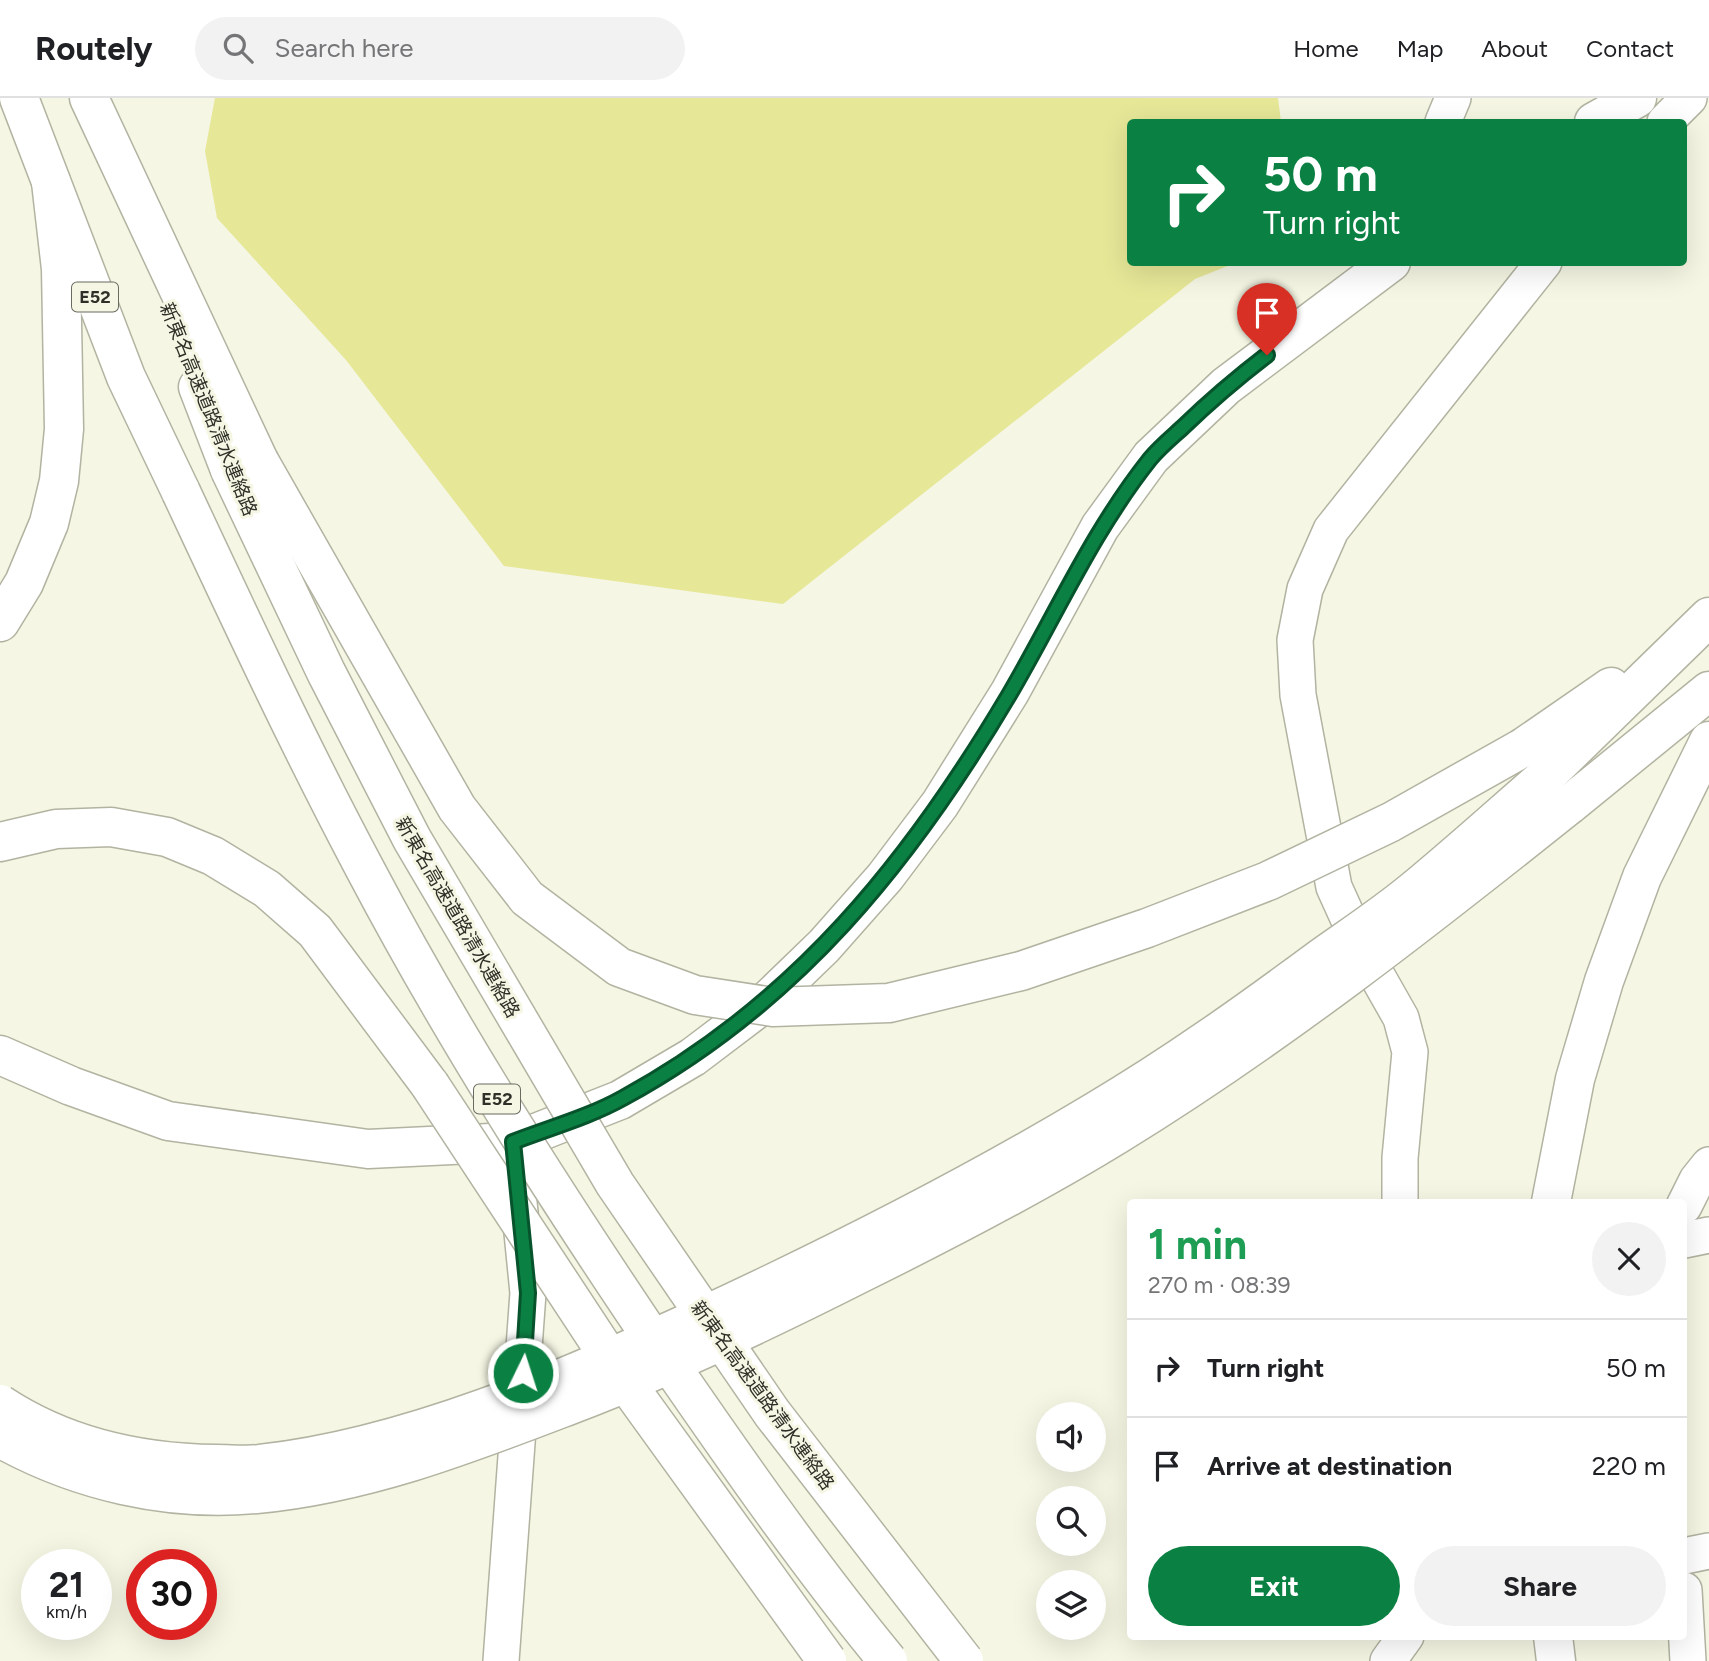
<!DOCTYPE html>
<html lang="en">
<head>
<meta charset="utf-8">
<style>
	:root { --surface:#fff; --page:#f2f2f2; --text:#202124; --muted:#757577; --line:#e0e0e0; --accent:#0b8043 }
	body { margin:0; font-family:Figtree,"Noto Sans JP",sans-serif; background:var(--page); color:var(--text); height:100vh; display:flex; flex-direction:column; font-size:26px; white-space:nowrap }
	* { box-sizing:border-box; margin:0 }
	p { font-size:23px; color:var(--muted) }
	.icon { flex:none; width:38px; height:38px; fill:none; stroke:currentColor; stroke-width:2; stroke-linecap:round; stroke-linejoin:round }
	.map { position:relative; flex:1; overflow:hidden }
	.side { position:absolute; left:1127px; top:1101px; width:560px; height:441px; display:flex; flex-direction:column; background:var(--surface); border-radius:7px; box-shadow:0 7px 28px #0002 }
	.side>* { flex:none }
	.hud { position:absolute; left:1127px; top:21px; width:560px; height:147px; border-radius:7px; box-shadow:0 7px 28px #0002; background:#0b8043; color:#fff; overflow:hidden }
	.buttons { position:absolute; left:1036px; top:1304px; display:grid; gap:14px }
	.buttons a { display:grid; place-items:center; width:70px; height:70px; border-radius:50%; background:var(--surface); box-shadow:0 7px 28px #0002; font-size:35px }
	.speed { position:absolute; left:21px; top:1451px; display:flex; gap:14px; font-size:35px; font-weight:700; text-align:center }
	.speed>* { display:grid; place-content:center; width:91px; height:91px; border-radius:50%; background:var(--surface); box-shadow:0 7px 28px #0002; line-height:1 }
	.speed small { font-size:18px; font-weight:400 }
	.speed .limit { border:10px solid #d22; background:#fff; color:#111 }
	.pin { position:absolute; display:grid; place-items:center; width:60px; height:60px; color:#fff; margin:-72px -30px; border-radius:50% 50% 50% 0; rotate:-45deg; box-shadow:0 0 7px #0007 }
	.pin .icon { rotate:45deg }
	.me { position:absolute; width:77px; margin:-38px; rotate:4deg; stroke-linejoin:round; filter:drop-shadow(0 0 5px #0008) }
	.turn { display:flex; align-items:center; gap:24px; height:147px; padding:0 21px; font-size:32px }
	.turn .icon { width:91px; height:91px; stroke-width:2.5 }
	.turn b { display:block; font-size:49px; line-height:60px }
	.round { display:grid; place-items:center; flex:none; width:74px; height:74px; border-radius:37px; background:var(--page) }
	.overview { display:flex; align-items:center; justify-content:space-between; height:119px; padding:0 21px }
	h1 { font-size:42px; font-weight:700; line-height:52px; color:#1e9e55 }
	.primary-button { display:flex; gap:14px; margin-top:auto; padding:14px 21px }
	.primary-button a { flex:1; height:80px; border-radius:42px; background:var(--accent); color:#fff; font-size:28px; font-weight:700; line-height:80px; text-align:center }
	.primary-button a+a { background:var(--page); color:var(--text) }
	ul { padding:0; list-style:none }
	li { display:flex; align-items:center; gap:21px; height:98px; padding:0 21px; border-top:2px solid var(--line) }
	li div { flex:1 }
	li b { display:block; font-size:26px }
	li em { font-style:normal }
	header { display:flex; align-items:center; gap:42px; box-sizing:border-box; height:98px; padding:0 35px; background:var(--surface); border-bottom:2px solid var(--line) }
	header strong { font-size:33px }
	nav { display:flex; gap:38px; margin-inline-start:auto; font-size:24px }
	.search { width:490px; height:63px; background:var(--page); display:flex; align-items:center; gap:18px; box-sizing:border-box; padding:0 24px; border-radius:38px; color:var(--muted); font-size:26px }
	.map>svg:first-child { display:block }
	.green { fill:#e6e797 }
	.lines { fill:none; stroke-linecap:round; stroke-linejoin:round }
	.minor-casing { stroke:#b2b3a1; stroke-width:38 }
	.tertiary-casing { stroke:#b2b3a1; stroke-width:41 }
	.motorway-casing { stroke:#b2b3a1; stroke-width:41 }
	.minor { stroke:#fff; stroke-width:35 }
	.tertiary { stroke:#fff; stroke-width:38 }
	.motorway { stroke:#fff; stroke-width:38 }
	.motorway-bridge-casing { stroke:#b2b3a1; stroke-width:41; stroke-linecap:butt }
	.motorway-bridge { stroke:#fff; stroke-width:38 }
	.route-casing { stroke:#07532c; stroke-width:18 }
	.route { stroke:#0b8043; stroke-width:12 }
	.labels { text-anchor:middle; stroke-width:6; stroke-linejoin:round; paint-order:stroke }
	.shield { fill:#f5f6e3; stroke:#6a6b60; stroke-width:2 }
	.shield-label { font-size:18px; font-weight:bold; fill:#2f3028 }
	.street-label { font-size:19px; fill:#2f3028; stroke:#f5f6e3 }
</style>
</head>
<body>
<header>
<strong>Routely</strong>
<div class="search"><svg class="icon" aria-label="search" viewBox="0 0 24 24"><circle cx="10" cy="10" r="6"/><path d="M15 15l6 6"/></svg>Search here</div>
<nav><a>Home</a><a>Map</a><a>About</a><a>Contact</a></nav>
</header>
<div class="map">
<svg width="1709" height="1563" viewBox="0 0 1709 1563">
	<rect width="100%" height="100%" fill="#f5f6e3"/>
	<!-- green -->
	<path class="green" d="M215,0H1278L1281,24H1130V164L1235,165L1195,181L783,506L504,468L346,262L217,120L205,53Z"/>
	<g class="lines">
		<defs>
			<g id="minor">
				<path d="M1443,24L1453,0"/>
				<path d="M1665,24L1689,0"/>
				<path d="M1400,1104V1060L1410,954L1401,920L1363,853L1334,789L1298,597L1295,542L1305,491L1331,432L1544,164"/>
				<path d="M1684,1108L1697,1082L1709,1067"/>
				<path d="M1684,1142L1709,1137"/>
				<path d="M1684,1458L1709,1453"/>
				<path d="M1684,1492L1688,1563"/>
				<path d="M501,1563L528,1195L513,1044"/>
				<path d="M1388,1563L1406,1538"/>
			</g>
			<g id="tertiary">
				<path d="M1594,24L1637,0"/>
				<path d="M0,957L71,988L168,1023L368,1051L513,1044L620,1002L693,959L767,903L824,848L885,779L940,706L1010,594L1100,429L1151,359L1226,288L1391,164"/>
			</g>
			<g id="motorway">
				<path d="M19,0L126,279L181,394"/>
				<path d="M89,0L259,363"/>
				<path d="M198,289L230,372"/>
				<path d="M0,524L24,485L49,425L59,383L64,331L61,171L51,84"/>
				<path d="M1524,649L1611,589"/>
				<path d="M1546,678L1709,519"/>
				<path d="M1569,707L1709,593"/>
				<path d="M0,744L56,731L111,729L167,739L213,758L267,791L315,833L430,987"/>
				<path d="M1551,1104L1575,981L1604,883L1642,779L1709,643"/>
				<path d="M1553,1538L1556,1563"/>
			</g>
		</defs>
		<!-- minor casing -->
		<use href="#minor" class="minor-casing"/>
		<!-- tertiary casing -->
		<use href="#tertiary" class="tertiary-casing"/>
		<!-- motorway casing -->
		<use href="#motorway" class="motorway-casing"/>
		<!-- minor -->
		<use href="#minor" class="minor"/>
		<!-- tertiary -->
		<use href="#tertiary" class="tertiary"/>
		<!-- motorway -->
		<use href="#motorway" class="motorway"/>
		<defs>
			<g id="motorway-bridge">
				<path d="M259,363L457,710L527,800L619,869L695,897L773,909L889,905L1021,873L1147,830L1268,783L1391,724L1524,649"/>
				<path d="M230,372L326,574L412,741L615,1086L772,1315L964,1563"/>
				<path d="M181,394C240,520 299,647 365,771C454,940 557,1100 664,1258C735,1361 808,1466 888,1563"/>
				<path d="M430,987L624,1282L827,1563"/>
				<path d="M0,1306C65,1349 139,1365 216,1366C231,1366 246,1368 260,1366C407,1350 566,1281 699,1220C835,1157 968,1090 1096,1013C1174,967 1248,914 1321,860C1352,838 1384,817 1413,793C1458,756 1502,716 1546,678"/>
				<path d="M0,1340C77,1383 167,1404 256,1396C366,1386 468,1346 570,1307C670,1269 766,1223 861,1175C948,1132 1035,1087 1118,1036C1276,939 1425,822 1569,707"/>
			</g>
		</defs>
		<!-- motorway-bridge casing -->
		<use href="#motorway-bridge" class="motorway-bridge-casing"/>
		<!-- motorway-bridge -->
		<use href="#motorway-bridge" class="motorway-bridge"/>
	</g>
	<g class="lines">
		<defs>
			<path id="route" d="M523,1275L528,1195L513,1044C549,1030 589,1019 623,1000C796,906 910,764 1009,597C1056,517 1092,434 1150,361C1159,350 1171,340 1182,330C1209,304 1237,280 1267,257"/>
		</defs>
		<!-- route casing -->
		<use href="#route" class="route-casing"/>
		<!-- route -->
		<use href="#route" class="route"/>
	</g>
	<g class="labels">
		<!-- shield labels -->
		<g class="shield">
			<rect x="72" y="184.5" width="46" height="29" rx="5"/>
			<rect x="474" y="986.5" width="46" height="29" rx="5"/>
		</g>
		<g class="shield-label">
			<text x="95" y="205">E52</text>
			<text x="497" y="1007">E52</text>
		</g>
		<!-- street labels -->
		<g class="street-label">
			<text transform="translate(209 311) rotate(68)" y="7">新東名高速道路清水連絡路</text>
			<text transform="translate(458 819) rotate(60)" y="7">新東名高速道路清水連絡路</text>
			<text transform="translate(763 1297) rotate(54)" y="7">新東名高速道路清水連絡路</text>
		</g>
	</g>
</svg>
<div class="buttons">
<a><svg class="icon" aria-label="sound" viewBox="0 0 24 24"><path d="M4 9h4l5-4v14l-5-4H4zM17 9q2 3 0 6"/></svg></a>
<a><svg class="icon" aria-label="search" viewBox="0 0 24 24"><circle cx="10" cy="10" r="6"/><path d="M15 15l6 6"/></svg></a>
<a><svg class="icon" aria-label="layers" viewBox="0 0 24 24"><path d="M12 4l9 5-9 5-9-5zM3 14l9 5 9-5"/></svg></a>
</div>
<div class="speed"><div>21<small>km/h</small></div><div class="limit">30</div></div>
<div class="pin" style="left:1267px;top:257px;background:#d93025"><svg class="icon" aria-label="arrive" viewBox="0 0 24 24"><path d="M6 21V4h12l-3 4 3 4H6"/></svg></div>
<svg class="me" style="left:523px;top:1275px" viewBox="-20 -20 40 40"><circle r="17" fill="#0b8043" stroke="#fff" stroke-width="3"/><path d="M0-11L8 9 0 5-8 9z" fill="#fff"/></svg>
<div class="hud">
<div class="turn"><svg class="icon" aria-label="right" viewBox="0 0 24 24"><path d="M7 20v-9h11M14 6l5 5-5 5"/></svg><div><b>50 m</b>Turn right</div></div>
</div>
<section class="side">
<div class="overview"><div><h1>1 min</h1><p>270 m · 08:39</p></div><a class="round"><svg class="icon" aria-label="close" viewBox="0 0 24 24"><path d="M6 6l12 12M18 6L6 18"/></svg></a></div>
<ul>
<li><svg class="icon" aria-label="right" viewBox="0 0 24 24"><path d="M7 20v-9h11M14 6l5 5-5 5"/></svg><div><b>Turn right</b></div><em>50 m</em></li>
<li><svg class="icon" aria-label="arrive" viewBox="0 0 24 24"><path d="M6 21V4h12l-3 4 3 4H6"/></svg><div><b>Arrive at destination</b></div><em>220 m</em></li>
</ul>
<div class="primary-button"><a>Exit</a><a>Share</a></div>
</section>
</div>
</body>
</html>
